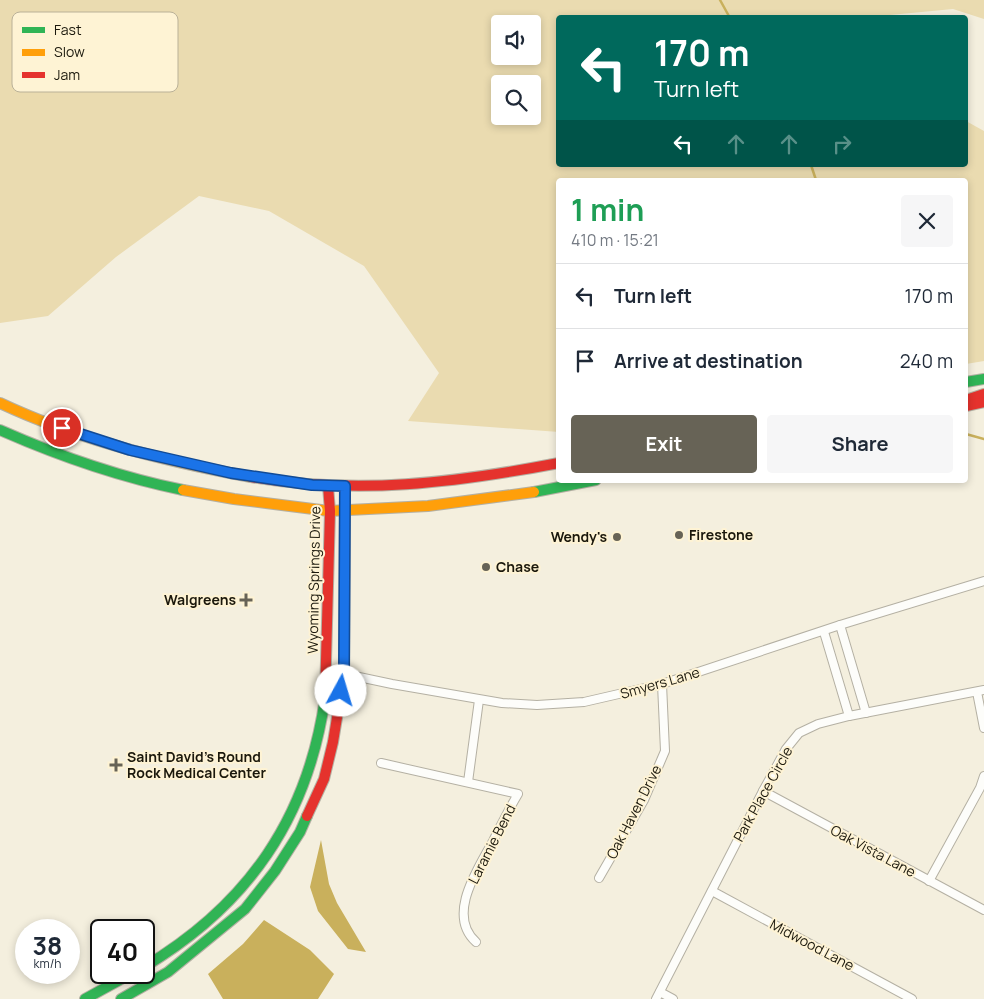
<!DOCTYPE html>
<html lang="en">
<head>
<meta charset="utf-8">
<style>
	:root { --surface:#fff; --page:#f6f6f7; --text:#1f2937; --muted:#747a83; --line:#e0e1e3; --accent:#676356 }
	body { margin:0; font-family:Manrope,sans-serif; background:var(--page); color:var(--text); height:100vh; display:flex; flex-direction:column; font-size:19px; white-space:nowrap }
	* { box-sizing:border-box; margin:0 }
	p { font-size:16px; color:var(--muted) }
	.icon { flex:none; width:28px; height:28px; fill:none; stroke:currentColor; stroke-width:2; stroke-linecap:round; stroke-linejoin:round }
	.map { position:relative; flex:1; overflow:hidden }
	.details { position:absolute; left:556px; top:178px; width:412px; height:305px; display:flex; flex-direction:column; background:var(--surface); border-radius:5px; box-shadow:0 2px 8px #0003 }
	.details>* { flex:none }
	.hud { position:absolute; left:556px; top:15px; width:412px; height:152px; border-radius:5px; box-shadow:0 2px 8px #0003; background:#00695c; color:#fff; overflow:hidden }
	.controls { position:absolute; left:491px; top:15px; display:grid; gap:10px }
	.controls a { display:grid; place-items:center; width:50px; height:50px; border-radius:5px; background:var(--surface); box-shadow:0 2px 8px #0003; font-size:25px }
	.speed { position:absolute; left:15px; top:919px; display:flex; gap:10px; font-size:25px; font-weight:700; text-align:center }
	.speed>* { display:grid; place-content:center; width:65px; height:65px; border-radius:50%; background:var(--surface); box-shadow:0 2px 8px #0003; line-height:1 }
	.speed small { font-size:12px; font-weight:400 }
	.speed .limit { border:2px solid #111; border-radius:8px; background:#fff; color:#111 }
	.pin { position:absolute; display:grid; place-items:center; width:42px; height:42px; color:#fff; margin:-21px; border:2px solid #fff; border-radius:50%; box-shadow:0 1px 5px #0007 }
	.me { position:absolute; width:55px; margin:-28px; rotate:6deg; stroke-linejoin:round; filter:drop-shadow(0 0 4px #0008) }
	.turn { display:flex; align-items:center; gap:18px; height:105px; padding:0 15px; font-size:22px }
	.turn .icon { width:65px; height:65px; stroke-width:2.5 }
	.turn b { display:block; font-size:35px; line-height:42px }
	.lanes { display:flex; align-items:center; height:48px; padding:0 15px; background:#0003; justify-content:center; gap:25px; direction:ltr }
	.lanes .off { opacity:.35 }
	.round { display:grid; place-items:center; flex:none; width:52px; height:52px; border-radius:5px; background:var(--page) }
	.head { display:flex; align-items:center; justify-content:space-between; height:85px; padding:0 15px }
	h1 { font-size:30px; font-weight:700; line-height:38px; color:#1e9e55 }
	.button { display:flex; gap:10px; margin-top:auto; padding:10px 15px }
	.button a { flex:1; height:58px; border-radius:5px; background:var(--accent); color:#fff; font-size:20px; font-weight:700; line-height:58px; text-align:center }
	.button a+a { background:var(--page); color:var(--text) }
	ul { padding:0; list-style:none }
	li { display:flex; align-items:center; gap:15px; height:65px; padding:0 15px; border-top:1px solid var(--line) }
	li div { flex:1 }
	li b { display:block; font-size:19px }
	li em { font-style:normal }
	.map>svg:first-child { display:block }
	.green { fill:#eadbb0; fill-rule:evenodd }
	.water { fill:#c9b05c }
	.lines { fill:none; stroke-linecap:round; stroke-linejoin:round }
	.stream { stroke:#c9b05c; stroke-width:2.5 }
	.street-casing { stroke:#b4b0a3; stroke-width:10 }
	.fast-casing { stroke:#b4b0a3; stroke-width:12 }
	.slow-casing { stroke:#b4b0a3; stroke-width:12 }
	.jam-casing { stroke:#b4b0a3; stroke-width:12 }
	.street { stroke:#fdfdfa; stroke-width:8 }
	.fast { stroke:#30b455; stroke-width:10 }
	.slow { stroke:#ff9f0a; stroke-width:10 }
	.jam { stroke:#e5322d; stroke-width:10 }
	.route-casing { stroke:#114b97; stroke-width:12 }
	.route { stroke:#1a73e8; stroke-width:9 }
	.poi-dot { fill:#676356; stroke:#fef3d4; stroke-width:2 }
	.labels { text-anchor:middle; stroke-width:4; stroke-linejoin:round; paint-order:stroke }
	.poi-label { font-size:14px; font-weight:bold; fill:#1b180c; stroke:#fef3d4; text-anchor:start }
	.street-label { font-size:14px; fill:#1b180c; stroke:#fef3d4 }
	.key { fill:#fef3d4; stroke:#bab198; stroke-width:1 }
	.key-label { font-size:14px; fill:#1b180c }
</style>
</head>
<body>
<div class="map">
<svg width="984" height="999" viewBox="0 0 984 999">
	<rect width="100%" height="100%" fill="#f4efde"/>
	<!-- green -->
	<path class="green" d="M0,0H984V19L953,9L890,15V18H559V165H966V121L984,131V361L966,364V180H559V432L408,421L439,373L364,266L269,211L199,196L116,257L48,316L0,323ZM500,24H532V56H500ZM500,84H532V116H500Z"/>
	<!-- water -->
	<g class="water">
		<path d="M321,840L329,884L337,903L366,952L348,949L318,911L310,887Z"/>
		<path d="M264,920L310,950L334,974L318,999H223L208,974L243,944Z"/>
	</g>
	<g class="lines">
		<!-- stream -->
		<g class="stream">
			<path d="M720,0L730,18"/>
			<path d="M811,165L816,180"/>
			<path d="M966,434L984,439"/>
		</g>
		<defs>
			<g id="street">
				<path d="M840,625L866,713"/>
				<path d="M824,632L849,716"/>
				<path d="M326,670L392,684L502,703L537,705L584,702L662,684L840,625L984,581"/>
				<path d="M977,692L984,728"/>
				<path d="M381,763L518,794C509,809 501,825 493,841C478,869 446,915 476,942"/>
				<path d="M468,782L479,700"/>
				<path d="M763,791L984,910"/>
				<path d="M599,878L644,800L665,751L662,684"/>
				<path d="M929,881L980,788L984,776"/>
				<path d="M712,891L912,999"/>
				<path d="M660,992L673,999"/>
				<path d="M656,999L763,791L786,749L799,733L818,724L849,716L984,690"/>
			</g>
			<g id="fast">
				<path d="M966,382L984,379"/>
				<path d="M0,430C59,456 119,477 183,490"/>
				<path d="M534,492L596,480"/>
				<path d="M144,967C248,905 308,818 325,698"/>
				<path d="M85,999L134,972"/>
				<path d="M121,999L168,972L245,909L275,871L300,832L307,816"/>
			</g>
			<g id="slow">
				<path d="M0,403C76,439 169,462 251,477"/>
				<path d="M183,490L234,499L329,511L428,506L534,492"/>
			</g>
			<g id="jam">
				<path d="M966,400L984,394"/>
				<path d="M967,406L984,402"/>
				<path d="M251,477C358,495 454,483 559,463"/>
				<path d="M325,698L330,511L328,486"/>
				<path d="M307,816L324,779L333,742L344,675L345,486"/>
			</g>
		</defs>
		<!-- street casing -->
		<use href="#street" class="street-casing"/>
		<!-- fast casing -->
		<use href="#fast" class="fast-casing"/>
		<!-- slow casing -->
		<use href="#slow" class="slow-casing"/>
		<!-- jam casing -->
		<use href="#jam" class="jam-casing"/>
		<!-- street -->
		<use href="#street" class="street"/>
		<!-- fast -->
		<use href="#fast" class="fast"/>
		<!-- slow -->
		<use href="#slow" class="slow"/>
		<!-- jam -->
		<use href="#jam" class="jam"/>
	</g>
	<g class="lines">
		<defs>
			<path id="route" d="M62,428L130,450L231,473L312,485L345,486L344,675L341,691"/>
		</defs>
		<!-- route casing -->
		<use href="#route" class="route-casing"/>
		<!-- route -->
		<use href="#route" class="route"/>
	</g>
	<!-- markers -->
	<g class="poi-dot">
		<circle cx="679" cy="535" r="5"/>
		<circle cx="617" cy="537" r="5"/>
		<circle cx="486" cy="567" r="5"/>
		<path d="M243.5 592.5h5v5h5v5h-5v5h-5v-5h-5v-5h5z"/>
		<path d="M113.5 757.5h5v5h5v5h-5v5h-5v-5h-5v-5h5z"/>
	</g>
	<g class="labels">
		<!-- poi labels -->
		<g class="poi-label">
			<text x="689" y="540">Firestone</text>
			<text x="607" y="542" text-anchor="end">Wendy's</text>
			<text x="496" y="572">Chase</text>
			<text x="236" y="605" text-anchor="end">Walgreens</text>
			<text x="127" y="762">Saint David's Round<tspan x="127" dy="16">Rock Medical Center</tspan></text>
		</g>
		<!-- street labels -->
		<g class="street-label">
			<text transform="translate(314 580) rotate(-89)" y="5">Wyoming Springs Drive</text>
			<text transform="translate(660 683) rotate(-16)" y="5">Smyers Lane</text>
			<text transform="translate(763 794) rotate(-61)" y="5">Park Place Circle</text>
			<text transform="translate(634 812) rotate(-63)" y="5">Oak Haven Drive</text>
			<text transform="translate(492 844) rotate(-63)" y="5">Laramie Bend</text>
			<text transform="translate(873 851) rotate(28)" y="5">Oak Vista Lane</text>
			<text transform="translate(812 945) rotate(28)" y="5">Midwood Lane</text>
		</g>
	</g>
	<!-- legend -->
	<rect x="12" y="12" width="166" height="80" rx="8" class="key"/>
	<rect x="22" y="27" width="23" height="6" fill="#30b455"/>
	<rect x="22" y="49" width="23" height="7" fill="#ff9f0a"/>
	<rect x="22" y="72" width="23" height="6" fill="#e5322d"/>
	<g class="key-label">
		<text x="54" y="35">Fast</text>
		<text x="54" y="57">Slow</text>
		<text x="54" y="80">Jam</text>
	</g>
</svg>
<div class="controls">
<a><svg class="icon" aria-label="sound" viewBox="0 0 24 24"><path d="M4 9h4l5-4v14l-5-4H4zM17 9q2 3 0 6"/></svg></a>
<a><svg class="icon" aria-label="search" viewBox="0 0 24 24"><circle cx="10" cy="10" r="6"/><path d="M15 15l6 6"/></svg></a>
</div>
<div class="speed"><div>38<small>km/h</small></div><div class="limit">40</div></div>
<div class="pin" style="left:62px;top:428px;background:#d93025"><svg class="icon" aria-label="arrive" viewBox="0 0 24 24"><path d="M6 21V4h12l-3 4 3 4H6"/></svg></div>
<svg class="me" style="left:341px;top:691px" viewBox="-20 -20 40 40"><circle r="19" fill="#fff"/><path d="M0-13L10 11 0 6-10 11z" fill="#1a73e8"/></svg>
<div class="hud">
<div class="turn"><svg class="icon" aria-label="left" viewBox="0 0 24 24"><path d="M17 20v-9H6M10 6l-5 5 5 5"/></svg><div><b>170 m</b>Turn left</div></div>
<div class="lanes"><svg class="icon" aria-label="left" viewBox="0 0 24 24"><path d="M17 20v-9H6M10 6l-5 5 5 5"/></svg><svg class="icon off" aria-label="ahead" viewBox="0 0 24 24"><path d="M12 20V5M6 11l6-6 6 6"/></svg><svg class="icon off" aria-label="ahead" viewBox="0 0 24 24"><path d="M12 20V5M6 11l6-6 6 6"/></svg><svg class="icon off" aria-label="right" viewBox="0 0 24 24"><path d="M7 20v-9h11M14 6l5 5-5 5"/></svg></div>
</div>
<section class="details">
<div class="head"><div><h1>1 min</h1><p>410 m · 15:21</p></div><a class="round"><svg class="icon" aria-label="close" viewBox="0 0 24 24"><path d="M6 6l12 12M18 6L6 18"/></svg></a></div>
<ul>
<li><svg class="icon" aria-label="left" viewBox="0 0 24 24"><path d="M17 20v-9H6M10 6l-5 5 5 5"/></svg><div><b>Turn left</b></div><em>170 m</em></li>
<li><svg class="icon" aria-label="arrive" viewBox="0 0 24 24"><path d="M6 21V4h12l-3 4 3 4H6"/></svg><div><b>Arrive at destination</b></div><em>240 m</em></li>
</ul>
<div class="button"><a>Exit</a><a>Share</a></div>
</section>
</div>
</body>
</html>
